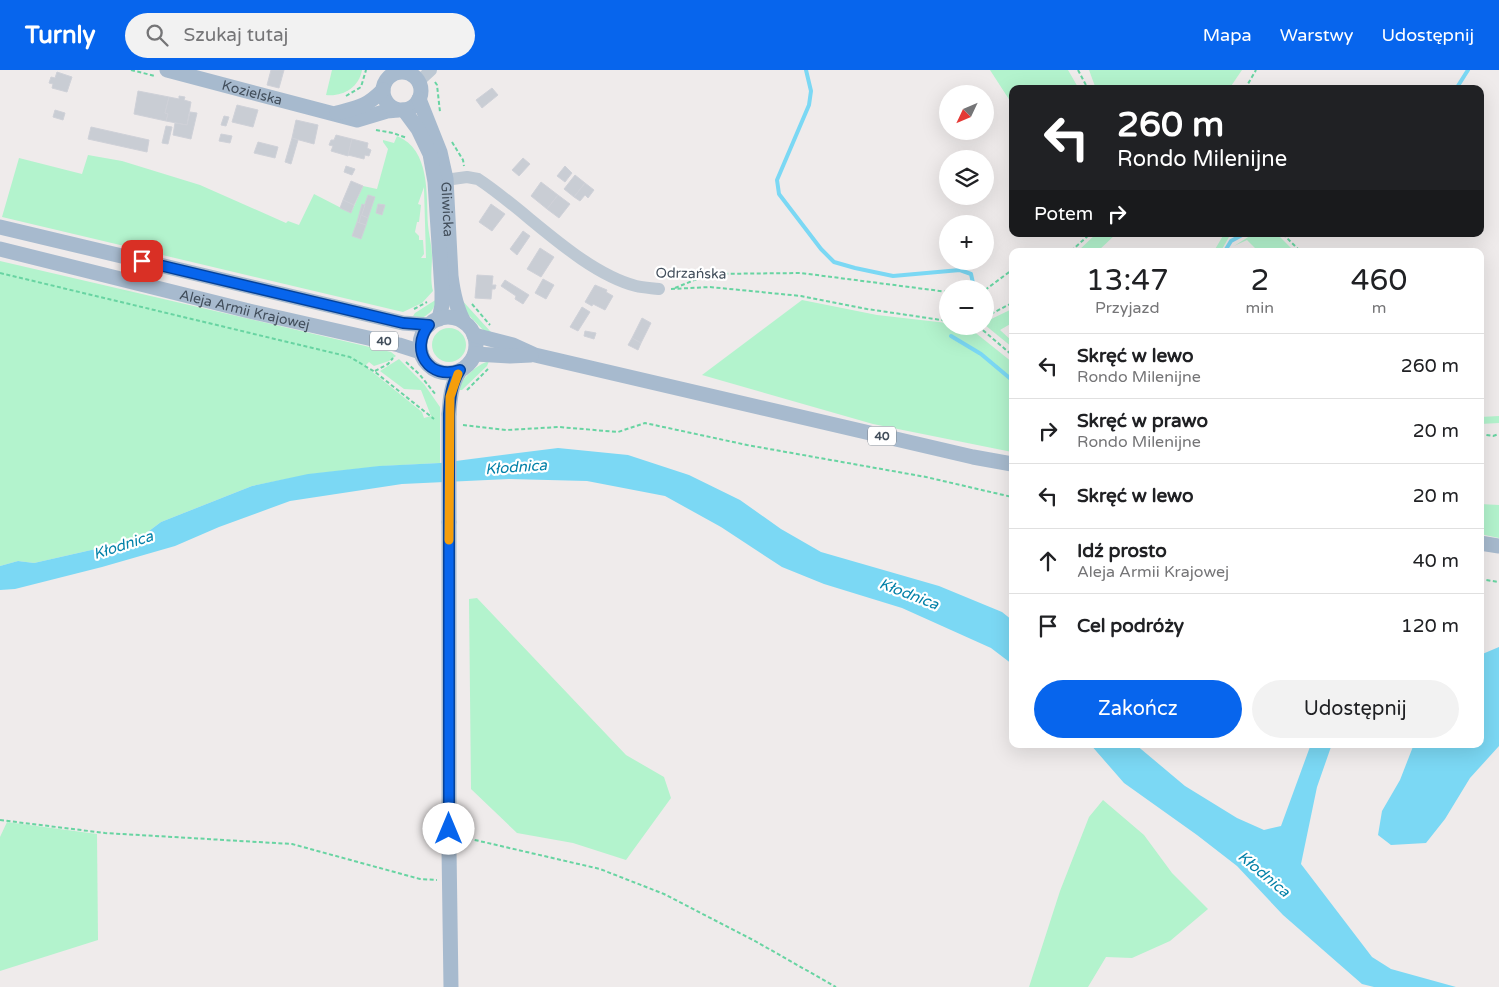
<!DOCTYPE html>
<html lang="pl">
<head>
<meta charset="utf-8">
<style>
	:root { --surface:#fff; --page:#f2f2f2; --text:#202124; --muted:#757577; --line:#e0e0e0; --accent:#0765ed }
	body { margin:0; font-family:"Varela Round",sans-serif; background:var(--page); color:var(--text); height:100vh; display:flex; flex-direction:column; font-size:19px; white-space:nowrap }
	* { box-sizing:border-box; margin:0 }
	p { font-size:16px; color:var(--muted) }
	.icon { flex:none; width:28px; height:28px; fill:none; stroke:currentColor; stroke-width:2; stroke-linecap:round; stroke-linejoin:round }
	.map { position:relative; flex:1; overflow:hidden }
	.panel { position:absolute; left:1009px; top:178px; width:475px; height:500px; display:flex; flex-direction:column; background:var(--surface); border-radius:10px; box-shadow:0 5px 20px #0002 }
	.panel>* { flex:none }
	.top-card { position:absolute; left:1009px; top:15px; width:475px; height:152px; border-radius:10px; box-shadow:0 5px 20px #0002; background:#202124; color:#fff; overflow:hidden }
	.needle { width:32px; rotate:226deg }
	.controls { position:absolute; left:939px; top:15px; display:grid; gap:10px }
	.controls a { display:grid; place-items:center; width:55px; height:55px; border-radius:50%; background:var(--surface); box-shadow:0 5px 20px #0002; font-size:25px }
	.pin { position:absolute; display:grid; place-items:center; width:42px; height:42px; color:#fff; margin:-21px; border-radius:10px; box-shadow:0 2px 8px #0006 }
	.me { position:absolute; width:55px; margin:-28px; rotate:0deg; stroke-linejoin:round; filter:drop-shadow(0 0 4px #0008) }
	.turn { display:flex; align-items:center; gap:18px; height:105px; padding:0 25px; font-size:22px }
	.turn .icon { width:65px; height:65px; stroke-width:2.5 }
	.turn b { display:block; font-size:35px; line-height:42px }
	.then { display:flex; align-items:center; height:48px; padding:0 25px; background:#0003; gap:10px; font-size:19px }
	.eta { display:flex; justify-content:space-evenly; align-items:center; height:85px; text-align:center }
	.eta b { font-size:30px; font-weight:600; line-height:35px }
	.action { display:flex; gap:10px; margin-top:auto; padding:10px 25px }
	.action a { flex:1; height:58px; border-radius:30px; background:var(--accent); color:#fff; font-size:20px; font-weight:600; line-height:58px; text-align:center }
	.action a+a { background:var(--page); color:var(--text) }
	ul { padding:0; list-style:none }
	li { display:flex; align-items:center; gap:15px; height:65px; padding:0 25px; border-top:1px solid var(--line) }
	li div { flex:1 }
	li b { display:block; font-size:19px }
	li em { font-style:normal }
	header { display:flex; align-items:center; gap:30px; box-sizing:border-box; height:70px; padding:0 25px; background:var(--accent); color:#fff }
	header strong { font-size:24px }
	nav { display:flex; gap:28px; margin-inline-start:auto; font-size:18px }
	.search { width:350px; height:45px; background:var(--page); display:flex; align-items:center; gap:12px; box-sizing:border-box; padding:0 18px; border-radius:28px; color:var(--muted); font-size:19px }
	.map>svg:first-child { display:block }
	.green { fill:#b3f3cd; fill-rule:evenodd }
	.water { fill:#7bd8f4 }
	.lines { fill:none; stroke-linecap:round; stroke-linejoin:round }
	.stream { stroke:#7bd8f4; stroke-width:4 }
	.building { fill:#c9cdd4; stroke:#cfd1d8 }
	.path { stroke:#68d4a2; stroke-width:2; stroke-dasharray:4 2.5; stroke-linecap:butt }
	.minor { stroke:#bdc8d3; stroke-width:12 }
	.major { stroke:#a7bace; stroke-width:15 }
	.major-bridge { stroke:#a7bace; stroke-width:15 }
	.route-casing { stroke:#05429a; stroke-width:12 }
	.route { stroke:#0765ed; stroke-width:9 }
	.slow { stroke:#f59e0b; stroke-width:9 }
	.labels { text-anchor:middle; stroke-width:4.5; stroke-linejoin:round; paint-order:stroke }
	.shield { fill:#fff; stroke:#7b838c; stroke-width:1 }
	.shield-label { font-size:12px; font-weight:bold; fill:#424e5b }
	.street-label { font-size:14px; fill:#424e5b; stroke:#fff }
	.water-label { font-size:15px; font-style:italic; fill:#0180a8; stroke:#fff }
</style>
</head>
<body>
<header>
<strong>Turnly</strong>
<div class="search"><svg class="icon" aria-label="search" viewBox="0 0 24 24"><circle cx="10" cy="10" r="6"/><path d="M15 15l6 6"/></svg>Szukaj tutaj</div>
<nav><a>Mapa</a><a>Warstwy</a><a>Udostępnij</a></nav>
</header>
<div class="map">
<svg width="1499" height="917" viewBox="0 0 1499 917">
	<rect width="100%" height="100%" fill="#efebeb"/>
	<!-- green -->
	<g class="green">
		<path d="M332,0H362C359,18 342,27 326,25Z"/>
		<path d="M990,0H1068L1079,19H1012V34Z"/>
		<path d="M1089,0H1242L1229,19H1096Z"/>
		<path d="M397,66C431,80 426,125 428,155C429,166 432,176 432,186C432,197 430,211 433,221L422,233L403,242L2,147L19,88L82,104L88,85L122,91L200,115L286,153L288,151L299,155L314,124L351,143L363,116L377,119L388,79L383,72V70L394,73ZM424,117V118L426,188H421L424,184L423,170H419V166L415,162L417,152H419L421,135L418,134Z"/>
		<path d="M1096,164H1116L1098,181H1078Z"/>
		<path d="M1224,164H1234L1229,167L1221,181H1214Z"/>
		<path d="M1253,164H1277L1294,181H1258L1247,170L1234,176Z"/>
		<path d="M0,191L391,282L396,286L389,291L374,296L369,292L365,296L422,342L424,348L431,346L421,320L404,319L380,301L399,289L424,314L440,337V393L383,396L312,404L252,416L161,452L145,464L109,476L34,493L18,491L0,496Z"/>
		<path d="M459,227L490,261L492,263H486L461,237Z"/>
		<path d="M437,229C434,239 431,243 422,248L413,246L415,243Z"/>
		<path d="M802,230L877,245L947,253L948,256H967L1012,292V382L873,354L702,305Z"/>
		<path d="M1012,239V253L1000,260L1012,271V277L985,255V252Z"/>
		<circle cx="449" cy="275" r="17"/>
		<path d="M489,291L487,296L462,320H459C460,309 478,294 489,291Z"/>
		<path d="M1499,346V353L1480,354V347Z"/>
		<path d="M1480,434L1499,435V468L1480,464Z"/>
		<path d="M477,528L626,685L664,707L671,728L626,790L573,773L517,763L471,719L469,529Z"/>
		<path d="M1103,730L1144,765L1172,803L1208,839L1170,871L1132,888L1106,887L1088,917H1029L1060,821L1089,747Z"/>
		<path d="M7,752L97,764L98,870L0,901V767Z"/>
	</g>
	<!-- water -->
	<g class="water">
		<path d="M558,378L628,385L689,405L740,430L781,459L821,482L939,516L1002,542L1012,550V594L991,578L902,538L824,514L782,497L721,457L665,426L587,411L509,409L402,414L290,431L219,457L175,476L102,497L15,519L0,520V496L18,491L34,493L109,476L145,464L161,452L252,416L308,404L379,396L440,393Z"/>
		<path d="M1499,577V676L1470,708L1445,749L1426,773L1391,775L1378,765L1382,741L1400,710L1414,674H1480V585Z"/>
		<path d="M1090,674H1135L1185,716L1237,748L1264,760L1281,756L1311,674H1332L1317,717L1301,794L1372,887L1391,899L1456,917H1374L1362,914L1283,845L1237,796L1197,765L1124,713Z"/>
	</g>
	<g class="lines">
		<!-- stream -->
		<g class="stream">
			<path d="M806,0L811,21L809,35L777,110L779,124L821,179L834,192L855,198L893,206L960,200L971,204L974,218"/>
			<path d="M1456,19L1468,0"/>
			<path d="M1225,181L1231,171L1244,164"/>
			<path d="M951,266L981,284L1012,310"/>
		</g>
	</g>
	<!-- building -->
	<g class="building">
		<path d="M271,0H284L279,18L267,15Z"/>
		<path d="M57,2L72,7L67,22L52,18L53,14L49,13L51,7L55,8Z"/>
		<path d="M492,18L498,25L482,38L476,30Z"/>
		<path d="M138,21L169,27L165,43L168,44L166,51L134,44Z"/>
		<path d="M179,26L185,27L184,30L191,32L187,55L166,51L168,44L165,43L169,27L179,29Z"/>
		<path d="M237,35L258,40L253,57L232,52Z"/>
		<path d="M55,40L65,43L63,50L53,47Z"/>
		<path d="M190,42L197,43L191,69L173,65L175,53L187,55Z"/>
		<path d="M224,46L229,47L226,56L221,55Z"/>
		<path d="M296,50L318,55L314,74L292,68Z"/>
		<path d="M166,56L172,57L168,74L162,73Z"/>
		<path d="M91,57L149,70L147,82L88,69Z"/>
		<path d="M221,64L232,66L230,73L219,71Z"/>
		<path d="M336,65L352,69L348,86L331,81L333,76L329,75L331,70H334Z"/>
		<path d="M292,68L298,70L291,94L285,92Z"/>
		<path d="M352,69L368,73L367,78L371,80L369,86L365,85L364,89L348,85Z"/>
		<path d="M258,72L278,77L275,88L254,83Z"/>
		<path d="M523,88L530,94L519,106L512,100Z"/>
		<path d="M346,96L355,99L352,105L344,102Z"/>
		<path d="M565,96L572,103L565,112L557,106Z"/>
		<path d="M575,105L585,113L574,127L564,119Z"/>
		<path d="M351,111L363,116L354,135L343,130Z"/>
		<path d="M541,112L558,125L547,139L531,126Z"/>
		<path d="M585,113L594,120L588,128L585,125L580,131L574,127Z"/>
		<path d="M368,125L375,127L368,148L361,145Z"/>
		<path d="M558,125L570,134L559,148L547,139Z"/>
		<path d="M343,130L354,135L351,143L340,138Z"/>
		<path d="M362,134L365,135L359,153L357,152Z"/>
		<path d="M378,134L385,135L382,145L376,143Z"/>
		<path d="M491,134L505,144L492,161L479,152Z"/>
		<path d="M361,145L368,148L366,155L359,153Z"/>
		<path d="M357,152L366,155L361,169L352,166Z"/>
		<path d="M523,161L530,166L517,185L510,179Z"/>
		<path d="M540,178L554,187L541,207L527,199Z"/>
		<path d="M477,205L493,206L492,215H496L495,219H492L491,229L475,228Z"/>
		<path d="M543,209L554,215L546,229L535,223Z"/>
		<path d="M505,210L529,225L523,234L515,229L516,226L501,216Z"/>
		<path d="M595,215L607,220L606,222L613,226L605,240L593,234L592,236L585,232Z"/>
		<path d="M582,237L590,242L578,261L570,257Z"/>
		<path d="M642,248L651,253L641,273L632,268Z"/>
		<path d="M585,261L596,263L594,269L584,266Z"/>
		<path d="M632,268L641,273L638,280L628,275Z"/>
	</g>
	<g class="lines">
		<!-- path -->
		<g class="path">
			<path d="M131,0L155,6"/>
			<path d="M1078,0L1088,19"/>
			<path d="M435,12L437,15L440,42"/>
			<path d="M1245,19L1256,0"/>
			<path d="M346,26L361,17L366,0"/>
			<path d="M376,60L393,63L407,68"/>
			<path d="M452,72L463,90L464,96"/>
			<path d="M1283,164L1300,181"/>
			<path d="M1071,181L1090,164"/>
			<path d="M0,203L350,287L375,302L434,349"/>
			<path d="M675,218L709,204L801,203L948,222"/>
			<path d="M671,219L710,217L801,226L867,239L948,251"/>
			<path d="M985,220L1012,200"/>
			<path d="M472,234L490,255"/>
			<path d="M414,239L427,232"/>
			<path d="M985,247L1012,233"/>
			<path d="M978,256L1012,285"/>
			<path d="M406,292L420,305L436,325"/>
			<path d="M375,301L388,294L393,288"/>
			<path d="M467,320L488,299"/>
			<path d="M463,355L506,360L559,357L618,362L645,353L747,375L926,407L1012,427"/>
			<path d="M1480,364L1493,366L1499,364"/>
			<path d="M1480,509L1499,512"/>
			<path d="M0,750L105,763L292,774L420,809L437,810"/>
			<path d="M462,767L600,799L664,824L755,871L836,917"/>
		</g>
		<!-- minor -->
		<g class="minor">
			<path d="M418,12L431,0"/>
			<path d="M438,111L467,107L478,109C527,141 580,201 636,216C644,218 652,218 659,219"/>
		</g>
		<!-- major -->
		<g class="major">
			<path id="s1" d="M167,0L357,50L387,41L398,40"/>
			<circle cx="402" cy="21" r="19"/>
			<path id="s2" d="M419,29L440,82L446,109L451,206C453,222 456,238 464,252"/>
			<path d="M404,40L418,59L430,84L435,112L442,221V235L439,249"/>
			<path d="M337,43C359,37 366,37 383,20"/>
			<path d="M0,157L403,253L429,255"/>
			<path id="s3" d="M0,179L249,241L399,275L421,282"/>
			<circle cx="448" cy="275" r="28"/>
			<path d="M474,265L513,275L535,285L973,387L1012,394"/>
			<path d="M475,284L510,286L531,285"/>
			<path d="M449,344C450,329 451,314 460,301"/>
			<path d="M449,452V779L451,917"/>
			<path d="M1480,473L1499,476"/>
		</g>
		<!-- major-bridge -->
		<path class="major-bridge" d="M449,344V452"/>
	</g>
	<g class="lines">
		<defs>
			<path id="route" d="M142,191L403,253L429,255C409,280 429,311 460,300C451,314 450,329 449,344V759"/>
		</defs>
		<!-- route casing -->
		<use href="#route" class="route-casing"/>
		<!-- route -->
		<use href="#route" class="route"/>
		<!-- slow -->
		<path class="slow" d="M449,470L450,327L458,304"/>
	</g>
	<g class="labels">
		<!-- shield labels -->
		<g class="shield">
			<rect x="370" y="261.5" width="28" height="19" rx="4"/>
			<rect x="868" y="356.5" width="28" height="19" rx="4"/>
		</g>
		<g class="shield-label">
			<text x="384" y="275">40</text>
			<text x="882" y="370">40</text>
		</g>
		<!-- street labels -->
		<g class="street-label">
			<text dy="5" stroke="none"><textPath href="#s1" startOffset="88">Kozielska</textPath></text>
			<text dy="5" stroke="none"><textPath href="#s2" startOffset="115">Gliwicka</textPath></text>
			<text transform="translate(691 203) rotate(1)" y="5">Odrzańska</text>
			<text dy="5" stroke="none"><textPath href="#s3" startOffset="252">Aleja Armii Krajowej</textPath></text>
		</g>
		<!-- water labels -->
		<g class="water-label">
			<text transform="translate(516 397) rotate(-4)" y="5">Kłodnica</text>
			<text transform="translate(123 475) rotate(-18)" y="5">Kłodnica</text>
			<text transform="translate(909 524) rotate(21)" y="5">Kłodnica</text>
			<text transform="translate(1264 804) rotate(40)" y="5">Kłodnica</text>
		</g>
	</g>
</svg>
<div class="controls">
<a><svg class="needle" viewBox="-14 -14 28 28"><path d="M0-13l5 13h-10z" fill="#e53935"/><path d="M0 13l5-13h-10z" fill="#757577"/></svg></a>
<a><svg class="icon" aria-label="layers" viewBox="0 0 24 24"><path d="M12 4l9 5-9 5-9-5zM3 14l9 5 9-5"/></svg></a>
<a>+</a>
<a>−</a>
</div>
<div class="pin" style="left:142px;top:191px;background:#d93025"><svg class="icon" aria-label="arrive" viewBox="0 0 24 24"><path d="M6 21V4h12l-3 4 3 4H6"/></svg></div>
<svg class="me" style="left:449px;top:759px" viewBox="-20 -20 40 40"><circle r="19" fill="#fff"/><path d="M0-13L10 11 0 6-10 11z" fill="#0765ed"/></svg>
<div class="top-card">
<div class="turn"><svg class="icon" aria-label="left" viewBox="0 0 24 24"><path d="M17 20v-9H6M10 6l-5 5 5 5"/></svg><div><b>260 m</b>Rondo Milenijne</div></div>
<div class="then">Potem<svg class="icon" aria-label="right" viewBox="0 0 24 24"><path d="M7 20v-9h11M14 6l5 5-5 5"/></svg></div>
</div>
<section class="panel">
<div class="eta">
<div><b>13:47</b><p>Przyjazd</p></div>
<div><b>2</b><p>min</p></div>
<div><b>460</b><p>m</p></div>
</div>
<ul>
<li><svg class="icon" aria-label="left" viewBox="0 0 24 24"><path d="M17 20v-9H6M10 6l-5 5 5 5"/></svg><div><b>Skręć w lewo</b><p>Rondo Milenijne</p></div><em>260 m</em></li>
<li><svg class="icon" aria-label="right" viewBox="0 0 24 24"><path d="M7 20v-9h11M14 6l5 5-5 5"/></svg><div><b>Skręć w prawo</b><p>Rondo Milenijne</p></div><em>20 m</em></li>
<li><svg class="icon" aria-label="left" viewBox="0 0 24 24"><path d="M17 20v-9H6M10 6l-5 5 5 5"/></svg><div><b>Skręć w lewo</b></div><em>20 m</em></li>
<li><svg class="icon" aria-label="ahead" viewBox="0 0 24 24"><path d="M12 20V5M6 11l6-6 6 6"/></svg><div><b>Idź prosto</b><p>Aleja Armii Krajowej</p></div><em>40 m</em></li>
<li><svg class="icon" aria-label="arrive" viewBox="0 0 24 24"><path d="M6 21V4h12l-3 4 3 4H6"/></svg><div><b>Cel podróży</b></div><em>120 m</em></li>
</ul>
<div class="action"><a>Zakończ</a><a>Udostępnij</a></div>
</section>
</div>
</body>
</html>
